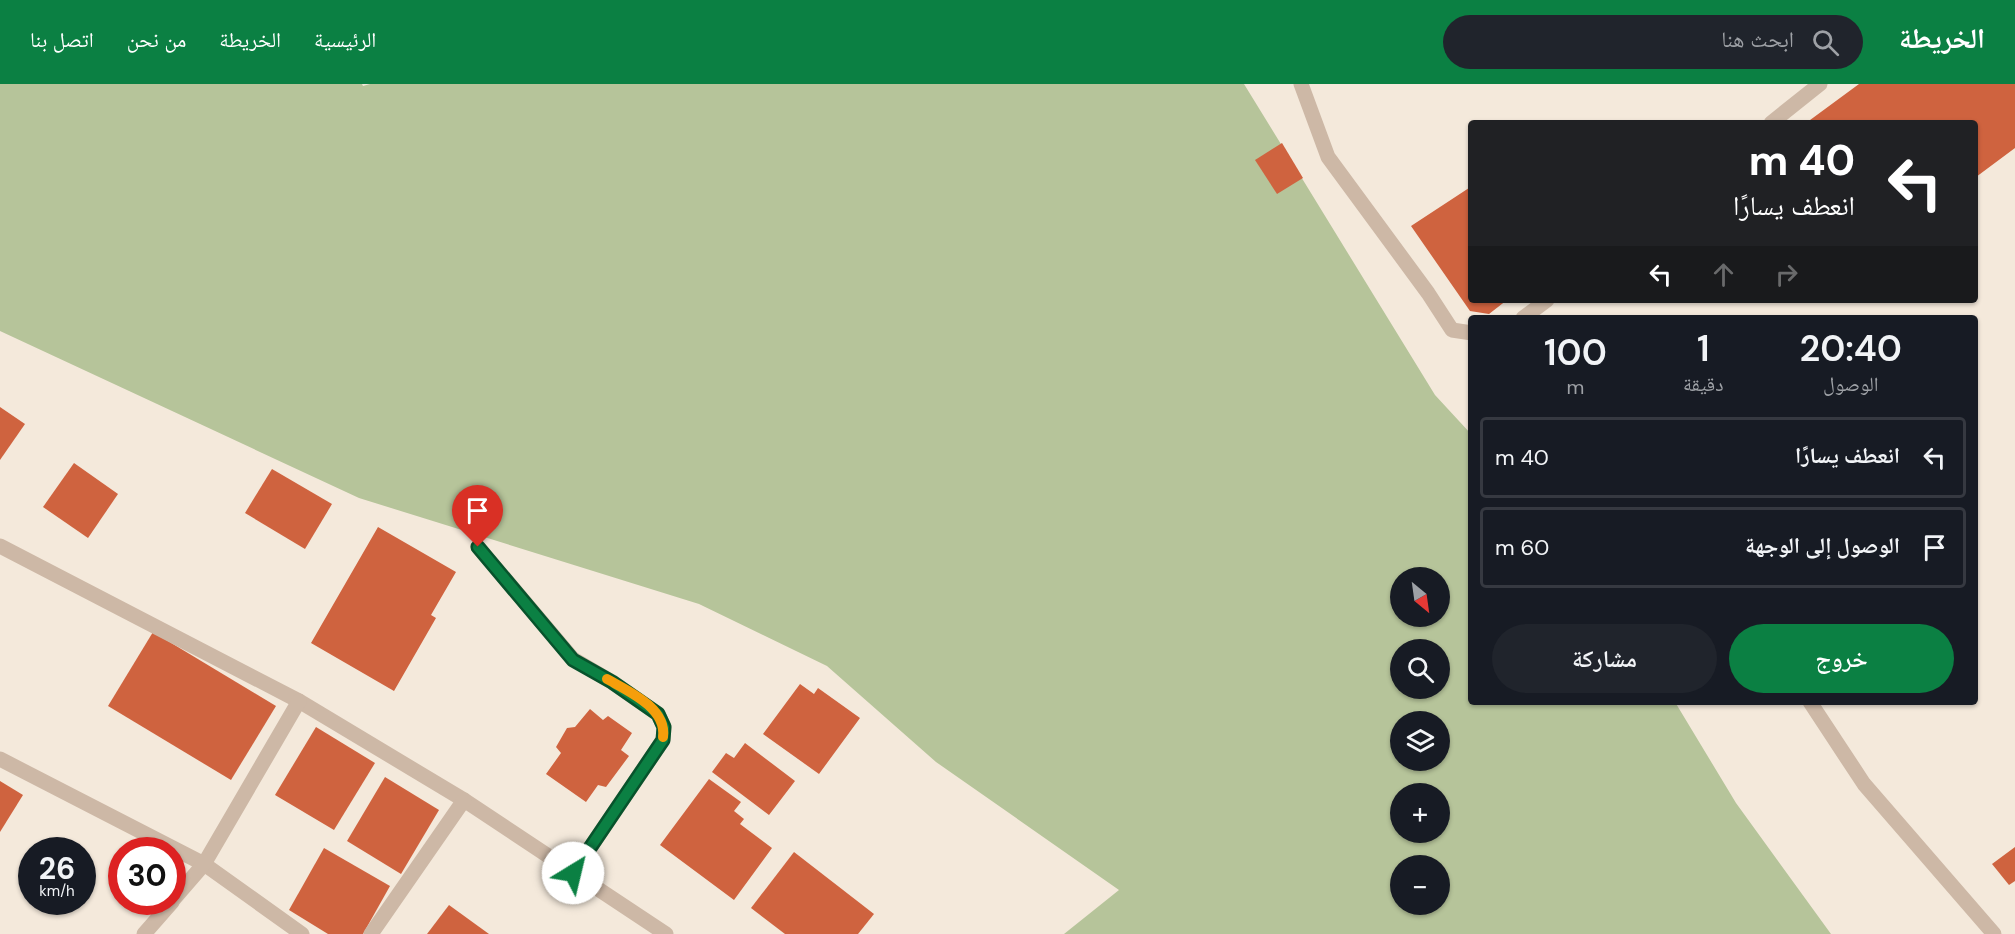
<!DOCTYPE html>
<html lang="ar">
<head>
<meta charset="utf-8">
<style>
	:root { --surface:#171b24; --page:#20242c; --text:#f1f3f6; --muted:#9ea1a6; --line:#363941; --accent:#0b8043 }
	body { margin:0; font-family:"DM Sans","Noto Naskh Arabic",sans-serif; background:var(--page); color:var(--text); direction:rtl; height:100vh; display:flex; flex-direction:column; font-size:22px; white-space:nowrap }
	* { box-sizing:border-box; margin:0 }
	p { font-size:20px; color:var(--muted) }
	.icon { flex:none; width:33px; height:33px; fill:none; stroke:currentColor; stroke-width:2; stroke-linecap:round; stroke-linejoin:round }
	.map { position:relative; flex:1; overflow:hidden; direction:ltr }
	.panel { position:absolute; left:1468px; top:231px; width:510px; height:390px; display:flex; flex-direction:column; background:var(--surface); border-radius:6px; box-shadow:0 2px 4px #0004; direction:rtl }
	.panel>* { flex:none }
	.top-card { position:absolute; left:1468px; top:36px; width:510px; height:183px; border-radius:6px; box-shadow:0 2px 4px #0004; direction:rtl; background:#202124; color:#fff; overflow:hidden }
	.needle { width:39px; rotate:151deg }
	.tools { position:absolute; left:1390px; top:483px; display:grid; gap:12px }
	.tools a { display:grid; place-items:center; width:60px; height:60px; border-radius:50%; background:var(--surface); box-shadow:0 2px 4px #0004; font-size:30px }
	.speed { position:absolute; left:18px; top:753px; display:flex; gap:12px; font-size:30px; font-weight:700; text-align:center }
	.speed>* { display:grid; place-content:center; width:78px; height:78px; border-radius:50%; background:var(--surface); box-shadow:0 2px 4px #0004; line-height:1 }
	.speed small { font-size:15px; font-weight:400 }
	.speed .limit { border:9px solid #d22; background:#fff; color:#111 }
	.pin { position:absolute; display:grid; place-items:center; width:51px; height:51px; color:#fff; margin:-62px -26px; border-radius:50% 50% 50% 0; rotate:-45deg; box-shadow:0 0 6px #0007 }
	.pin .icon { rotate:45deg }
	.me { position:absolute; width:66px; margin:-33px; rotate:36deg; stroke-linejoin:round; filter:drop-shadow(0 0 4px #0008) }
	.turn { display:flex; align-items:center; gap:21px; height:126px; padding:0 24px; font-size:27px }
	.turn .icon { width:78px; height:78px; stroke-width:2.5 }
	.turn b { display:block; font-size:42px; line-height:51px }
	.lanes { display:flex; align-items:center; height:57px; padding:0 24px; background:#0003; justify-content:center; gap:30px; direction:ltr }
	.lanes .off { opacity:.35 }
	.eta { display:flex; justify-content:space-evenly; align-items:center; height:102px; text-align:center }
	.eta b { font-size:36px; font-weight:600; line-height:42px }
	.action { display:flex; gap:12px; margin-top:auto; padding:12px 24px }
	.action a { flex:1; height:69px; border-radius:36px; background:var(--accent); color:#fff; font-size:24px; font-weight:600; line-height:69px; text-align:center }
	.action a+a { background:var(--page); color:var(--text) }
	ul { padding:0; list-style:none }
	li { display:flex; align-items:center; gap:18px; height:81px; margin:0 12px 9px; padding:0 12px; border:3px solid var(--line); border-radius:6px }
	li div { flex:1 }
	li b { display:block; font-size:22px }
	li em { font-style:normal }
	header { display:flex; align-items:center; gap:36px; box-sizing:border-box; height:84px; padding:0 30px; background:var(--accent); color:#fff }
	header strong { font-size:28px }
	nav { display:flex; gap:33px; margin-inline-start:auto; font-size:21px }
	.search { width:420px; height:54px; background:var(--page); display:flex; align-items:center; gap:15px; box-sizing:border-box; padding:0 21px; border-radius:33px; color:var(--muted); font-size:22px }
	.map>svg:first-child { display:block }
	.green { fill:#b6c49a; fill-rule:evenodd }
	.building { fill:#cf633f }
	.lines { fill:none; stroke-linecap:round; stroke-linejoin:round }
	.lane { stroke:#cdb8a6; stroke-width:15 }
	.street { stroke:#cdb8a6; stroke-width:15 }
	.route-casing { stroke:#07532c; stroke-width:15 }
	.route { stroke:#0b8043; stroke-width:10 }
	.slow { stroke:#f59e0b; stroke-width:10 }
</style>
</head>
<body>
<header>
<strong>الخريطة</strong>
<div class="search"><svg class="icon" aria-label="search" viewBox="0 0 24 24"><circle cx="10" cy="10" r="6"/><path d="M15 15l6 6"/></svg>ابحث هنا</div>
<nav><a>الرئيسية</a><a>الخريطة</a><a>من نحن</a><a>اتصل بنا</a></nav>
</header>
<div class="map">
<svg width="2015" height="850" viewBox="0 0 2015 850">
	<rect width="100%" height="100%" fill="#f4e9db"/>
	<!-- green -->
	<path class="green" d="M0,0H362L363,2L370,0H1244L1435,311L1471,350L1472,618H1675L1736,719L1831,850H1064L1119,806L936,678L827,582L699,520L359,414L0,247ZM1401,494H1440V532H1401ZM1401,566H1440V604H1401ZM1401,638H1440V676H1401ZM1401,710H1440V748H1401ZM1401,782H1440V820H1401Z"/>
	<!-- building -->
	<g class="building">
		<path d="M1859,0H2015V64L1976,93V39H1806Z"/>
		<path d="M1282,59L1303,94L1277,110L1255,76Z"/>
		<path d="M1472,102V216H1507L1489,230L1470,227L1411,142Z"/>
		<path d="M0,323L25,340L0,376Z"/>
		<path d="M74,379L118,410L88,454L43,423Z"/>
		<path d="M272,385L332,420L305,465L245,429Z"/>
		<path d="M378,443L456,488L431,531L436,534L394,607L311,559Z"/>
		<path d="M153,548L276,622L231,696L108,622Z"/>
		<path d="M800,600L814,610L818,604L860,634L819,690L763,650Z"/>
		<path d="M590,625L603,636L608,632L632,649L621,666L629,672L606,703L598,701L586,718L546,690L561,669L556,663L567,644L575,643Z"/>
		<path d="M316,643L375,679L334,746L275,711Z"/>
		<path d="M745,659L795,697L769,731L712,688L726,669L734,674Z"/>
		<path d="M385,693L439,726L401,790L347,757Z"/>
		<path d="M709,695L741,718L734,727L744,735L740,740L772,764L734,816L660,761Z"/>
		<path d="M0,697L23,711L0,748Z"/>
		<path d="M2015,763V797L2009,801L1992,780Z"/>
		<path d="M324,764L390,802L363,850H328L289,826Z"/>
		<path d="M794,768L874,830L858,850H785L751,824Z"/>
		<path d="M449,821L489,850H427Z"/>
	</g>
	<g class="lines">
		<!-- lane -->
		<path class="lane" d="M1810,618L1864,700L1994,850"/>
		<!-- street -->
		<g class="street">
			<path d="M1301,0L1328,73L1428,209L1452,246L1472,249"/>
			<path d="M1771,39L1820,0"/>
			<path d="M1523,234L1547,216"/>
			<path d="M0,462L299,617L464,716L666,850"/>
			<path d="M478,463L573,575L612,598L658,630L664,643L663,656L573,789"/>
			<path d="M0,675L204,780L302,850"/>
			<path d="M172,817L204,780L299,617"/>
			<path d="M144,850L172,818"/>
			<path d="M371,850L464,716"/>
		</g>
	</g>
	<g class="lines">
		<defs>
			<path id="route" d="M478,463L573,576L612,598L658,630L664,643L663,656L573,789"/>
		</defs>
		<!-- route casing -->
		<use href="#route" class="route-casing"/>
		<!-- route -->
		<use href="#route" class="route"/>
		<!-- slow -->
		<path class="slow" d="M607,595C628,607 667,624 663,653"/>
	</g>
</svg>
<div class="tools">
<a><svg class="needle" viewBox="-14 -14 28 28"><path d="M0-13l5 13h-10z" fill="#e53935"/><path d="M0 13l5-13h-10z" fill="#9ea1a6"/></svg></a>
<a><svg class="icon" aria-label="search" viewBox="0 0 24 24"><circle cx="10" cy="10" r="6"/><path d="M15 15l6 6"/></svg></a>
<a><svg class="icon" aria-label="layers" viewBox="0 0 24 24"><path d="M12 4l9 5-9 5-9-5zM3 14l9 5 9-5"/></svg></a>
<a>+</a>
<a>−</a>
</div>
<div class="speed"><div>26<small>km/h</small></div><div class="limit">30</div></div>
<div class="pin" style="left:478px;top:463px;background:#d93025"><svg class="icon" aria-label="arrive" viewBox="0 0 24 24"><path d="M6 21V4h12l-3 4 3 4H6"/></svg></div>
<svg class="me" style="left:573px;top:789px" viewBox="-20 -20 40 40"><circle r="19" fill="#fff"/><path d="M0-13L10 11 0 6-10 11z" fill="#0b8043"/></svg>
<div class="top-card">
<div class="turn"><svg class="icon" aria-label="left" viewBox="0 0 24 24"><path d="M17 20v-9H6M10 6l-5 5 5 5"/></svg><div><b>40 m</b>انعطف يسارًا</div></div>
<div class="lanes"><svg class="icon" aria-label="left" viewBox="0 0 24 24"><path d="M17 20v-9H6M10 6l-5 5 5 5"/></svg><svg class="icon off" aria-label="ahead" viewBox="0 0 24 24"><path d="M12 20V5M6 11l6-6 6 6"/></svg><svg class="icon off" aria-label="right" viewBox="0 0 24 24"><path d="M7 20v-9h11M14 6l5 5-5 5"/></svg></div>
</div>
<section class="panel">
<div class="eta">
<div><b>20:40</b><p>الوصول</p></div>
<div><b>1</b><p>دقيقة</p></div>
<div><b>100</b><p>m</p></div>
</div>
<ul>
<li><svg class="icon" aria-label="left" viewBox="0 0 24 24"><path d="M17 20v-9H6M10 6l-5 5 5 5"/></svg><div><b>انعطف يسارًا</b></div><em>40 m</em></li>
<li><svg class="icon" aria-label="arrive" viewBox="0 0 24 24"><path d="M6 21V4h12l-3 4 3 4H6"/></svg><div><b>الوصول إلى الوجهة</b></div><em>60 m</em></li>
</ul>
<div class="action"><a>خروج</a><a>مشاركة</a></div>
</section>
</div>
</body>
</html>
